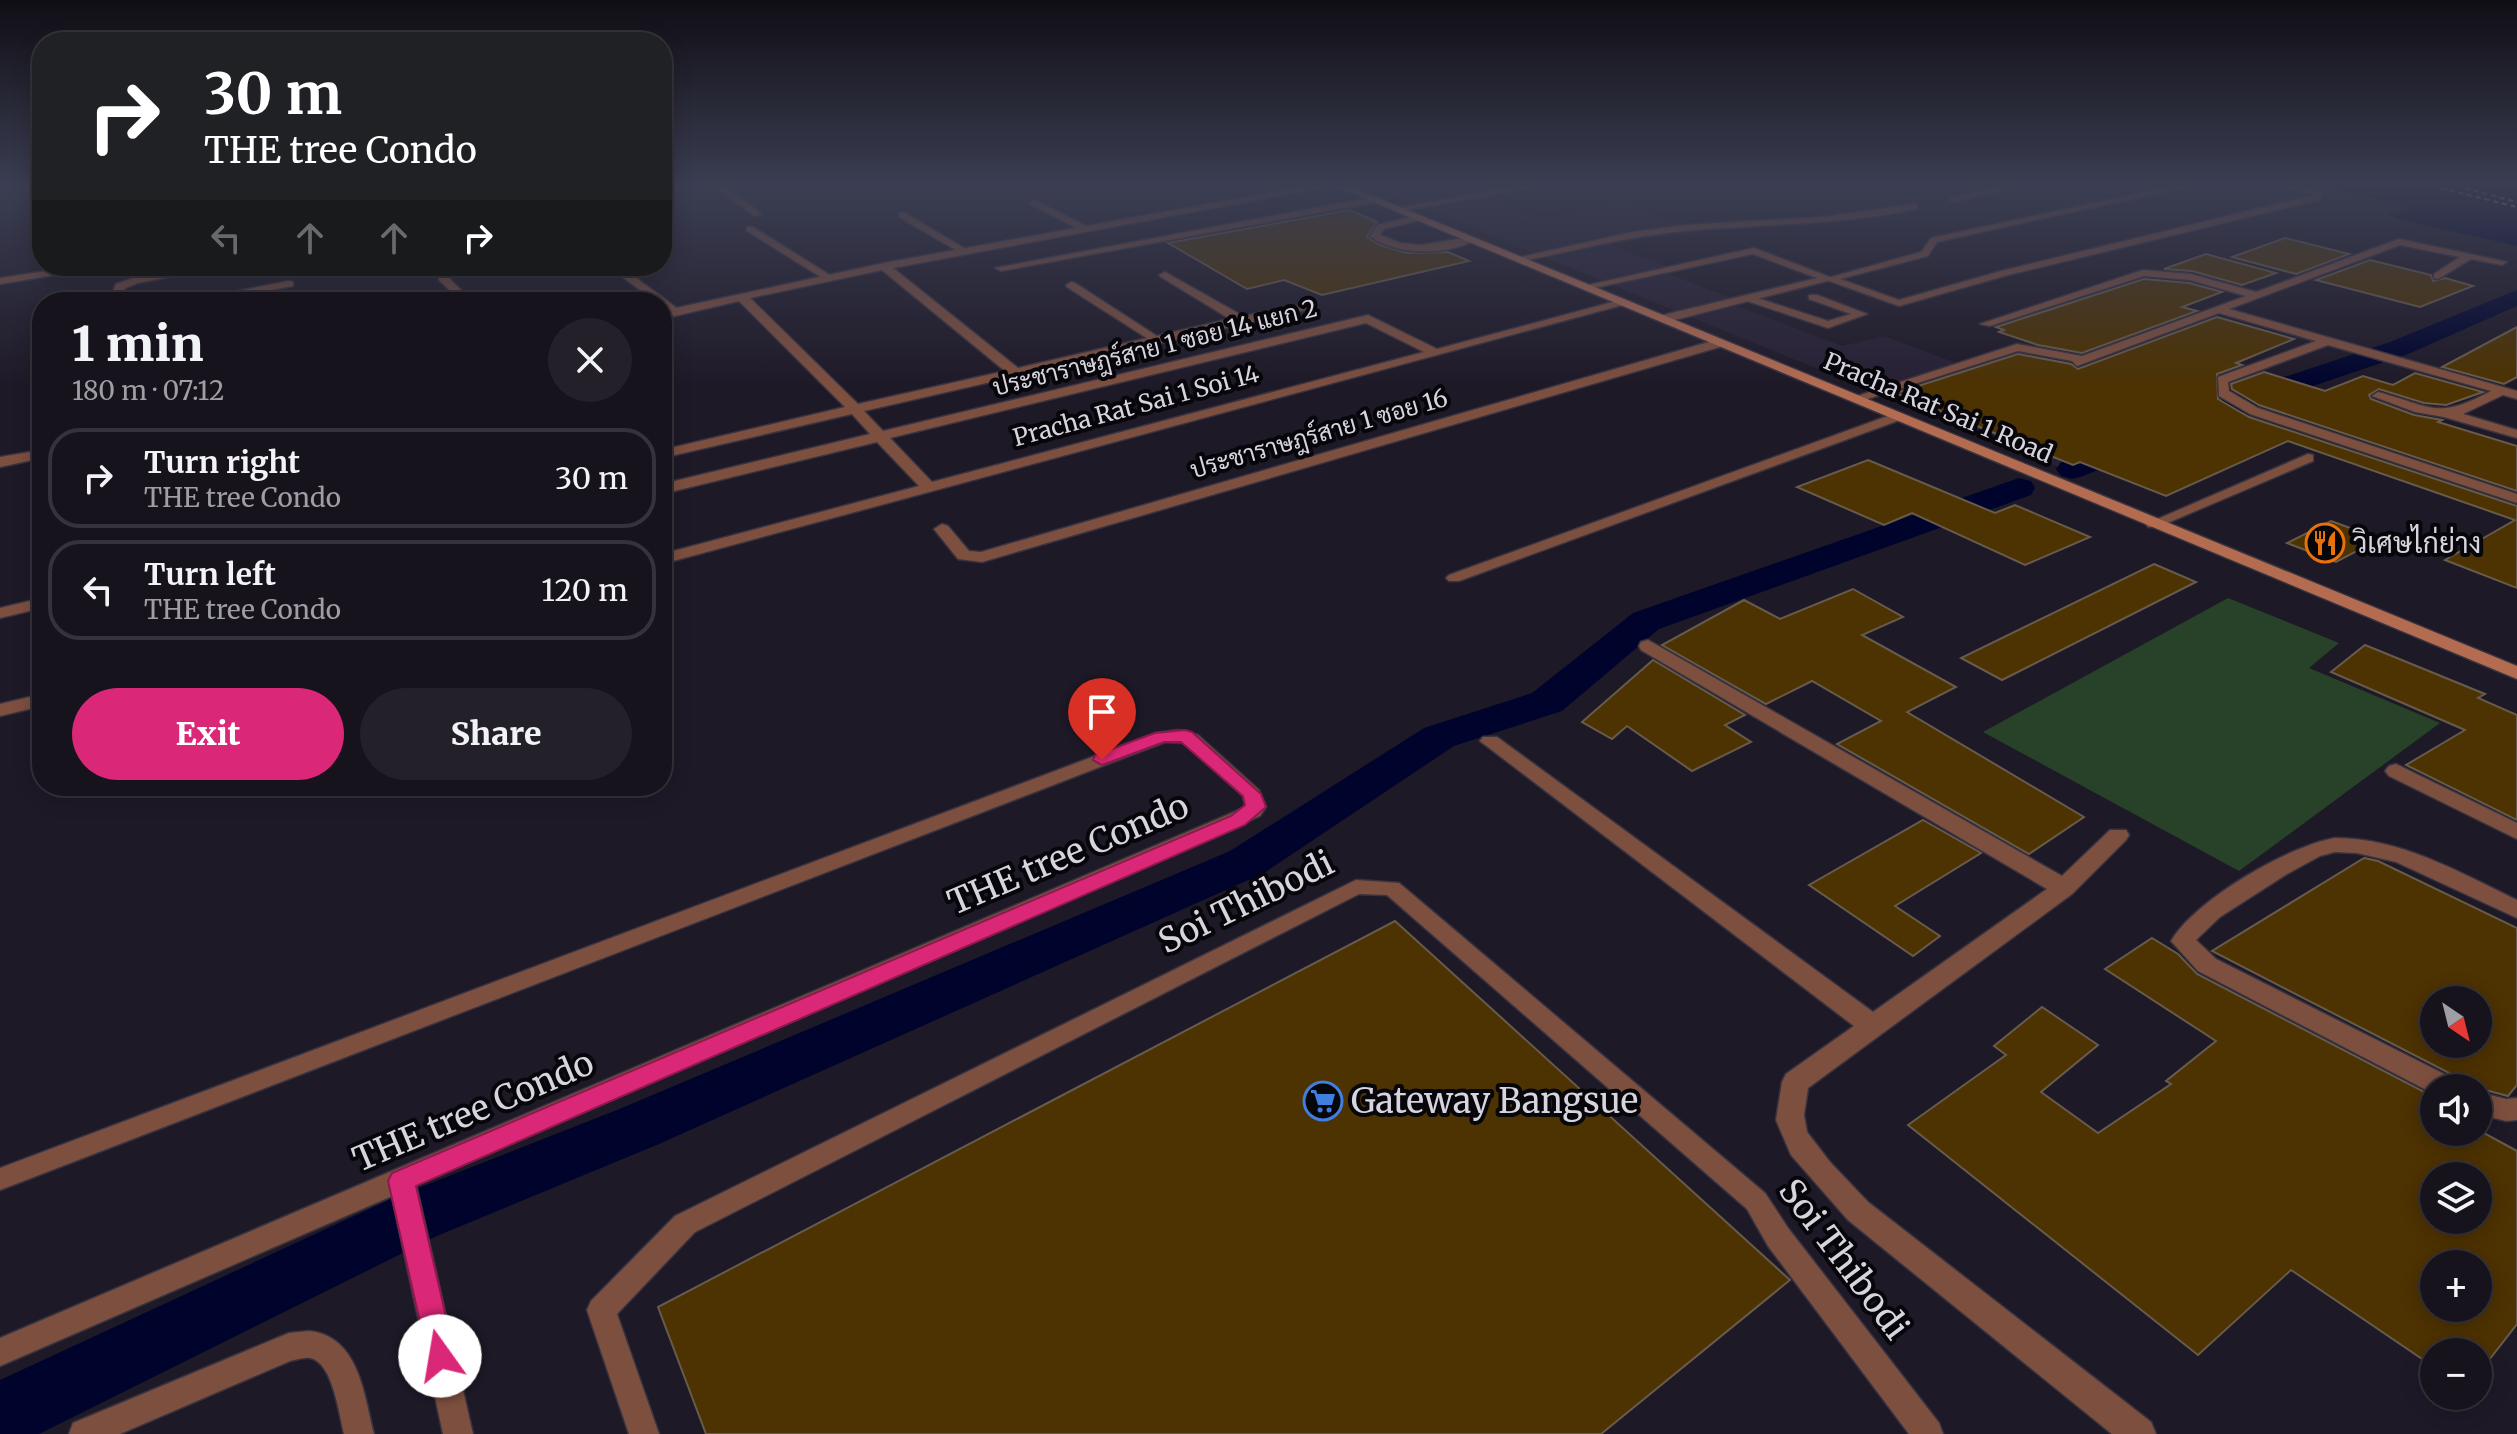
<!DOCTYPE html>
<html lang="en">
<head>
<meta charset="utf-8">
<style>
	:root { --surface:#16131d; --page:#23202a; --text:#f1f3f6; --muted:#9e9ea4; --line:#35323b; --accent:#db2777 }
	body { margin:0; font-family:Merriweather,Sarabun,serif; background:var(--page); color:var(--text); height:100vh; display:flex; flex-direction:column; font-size:30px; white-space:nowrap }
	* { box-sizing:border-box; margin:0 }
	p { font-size:26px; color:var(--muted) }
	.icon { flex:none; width:44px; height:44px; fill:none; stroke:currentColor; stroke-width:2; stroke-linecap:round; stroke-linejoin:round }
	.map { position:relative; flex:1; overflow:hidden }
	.side { position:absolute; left:32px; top:292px; width:640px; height:504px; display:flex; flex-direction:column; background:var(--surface); border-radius:32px; box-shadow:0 4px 20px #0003,0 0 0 2px var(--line) }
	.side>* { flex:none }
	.banner { position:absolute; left:32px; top:32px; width:640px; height:244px; border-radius:32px; box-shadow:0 4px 20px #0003,0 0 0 2px var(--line); background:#202124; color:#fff; overflow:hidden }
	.needle { width:52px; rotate:145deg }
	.controls { position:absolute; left:2420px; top:986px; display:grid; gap:16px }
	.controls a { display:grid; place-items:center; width:72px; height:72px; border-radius:50%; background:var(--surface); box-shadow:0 4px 20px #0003,0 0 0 2px var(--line); font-size:40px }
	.pin { position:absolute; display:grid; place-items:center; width:68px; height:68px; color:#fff; margin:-82px -34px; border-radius:50% 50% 50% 0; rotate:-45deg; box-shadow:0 0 8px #0007 }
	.pin .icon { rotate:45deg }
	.me { position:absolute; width:88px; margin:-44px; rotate:347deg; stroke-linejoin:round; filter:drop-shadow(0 0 6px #0008) }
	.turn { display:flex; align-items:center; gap:28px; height:168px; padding:0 40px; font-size:36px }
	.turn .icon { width:104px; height:104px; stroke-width:2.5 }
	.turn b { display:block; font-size:56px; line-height:68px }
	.lanes { display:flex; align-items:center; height:76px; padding:0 40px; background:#0003; justify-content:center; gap:40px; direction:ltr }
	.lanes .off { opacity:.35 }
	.round { display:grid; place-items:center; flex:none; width:84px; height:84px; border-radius:42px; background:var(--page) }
	.overview { display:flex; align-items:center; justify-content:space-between; height:136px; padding:0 40px }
	h1 { font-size:48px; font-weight:800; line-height:60px }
	.action { display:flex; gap:16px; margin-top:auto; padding:16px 40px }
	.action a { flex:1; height:92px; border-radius:48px; background:var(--accent); color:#fff; font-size:32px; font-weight:800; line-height:92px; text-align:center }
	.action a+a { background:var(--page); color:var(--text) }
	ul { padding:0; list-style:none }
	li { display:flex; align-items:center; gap:24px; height:100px; margin:0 16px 12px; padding:0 24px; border:4px solid var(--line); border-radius:32px }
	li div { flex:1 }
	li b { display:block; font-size:30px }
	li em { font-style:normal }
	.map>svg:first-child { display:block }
	.built { fill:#272034 }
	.green { fill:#274229 }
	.water { fill:#00042d }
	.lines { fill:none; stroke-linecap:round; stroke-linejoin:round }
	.canal { fill:#00042d; fill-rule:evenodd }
	.ferry { stroke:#c1d6f4; stroke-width:2; stroke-dasharray:5 4; stroke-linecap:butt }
	.building { fill:#4d3202; stroke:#675b4c; stroke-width:2; fill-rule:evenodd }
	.lane-casing { stroke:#383341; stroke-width:3 }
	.street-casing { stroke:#383341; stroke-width:3 }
	.secondary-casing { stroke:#383341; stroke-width:3 }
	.lane { fill:#7d4f3f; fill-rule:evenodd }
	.street { fill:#7d4f3f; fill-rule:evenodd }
	.secondary { fill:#b46c51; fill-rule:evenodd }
	.route { fill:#db2777; stroke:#8e194d; stroke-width:2 }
	.labels { text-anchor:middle; stroke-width:8; stroke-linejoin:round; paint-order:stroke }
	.far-street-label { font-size:24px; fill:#d7d4de; stroke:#07060b }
	.poi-label { font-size:28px; fill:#d7d4de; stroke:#07060b; text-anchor:start }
	.near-street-label { font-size:34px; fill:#d7d4de; stroke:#07060b }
	.near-poi-label { font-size:34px; fill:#d7d4de; stroke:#07060b; text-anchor:start }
</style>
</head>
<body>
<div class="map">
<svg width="2517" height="1434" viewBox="0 0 2517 1434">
	<rect width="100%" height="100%" fill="#1e1927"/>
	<!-- built -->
	<path class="built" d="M1369,186H1451L1540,219L1625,204L1707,234L1644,238L1611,245L1679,271L1671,275L1744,303L1737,306L1842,346L1884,336L1967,367L2020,351L2199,415L2061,468Z"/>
	<!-- green -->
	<path class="green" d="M2228,598L2339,643L2309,668L2440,723L2239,871L1983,732Z"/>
	<!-- water -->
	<path class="water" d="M2326,186H2517V246L2402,220L2387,214L2413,208Z"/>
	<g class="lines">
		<!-- canal -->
		<g class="canal">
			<path d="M2517,290V306L2408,354L2286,395L2083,476L2072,479L2061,476L2056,469L2061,462L2266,383L2390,342Z"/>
			<path d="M2019,478L2031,481L2035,488L2031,495L1659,629L1562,711L1454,746L1264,873L659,1144L437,1236L39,1434H0V1380L393,1198L617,1110L1230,851L1424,728L1532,693L1633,613Z"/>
		</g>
		<!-- ferry -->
		<g class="ferry">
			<path d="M2432,186L2517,207"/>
			<path d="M2456,186L2517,202"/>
		</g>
	</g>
	<!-- building -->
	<g class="building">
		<path d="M1350,210L1377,222L1367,237L1380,245L1407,253L1448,252L1469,261L1322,295L1284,280L1247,289L1168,243Z"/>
		<path d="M2285,238L2349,254L2296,274L2232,257Z"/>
		<path d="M2206,254L2276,273L2242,285L2192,271L2164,269Z"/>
		<path d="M2370,260L2431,275L2433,281L2445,278L2473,286L2420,307L2316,280Z"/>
		<path d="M2144,279L2189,283L2222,292L2182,307L2197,311L2082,353L2038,345L1999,332L2004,330L1996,327Z"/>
		<path d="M2217,317L2294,339L2236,363L2242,365L2217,374L2218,399L2249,417L2517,506V588L2445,560L2515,520L2288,441L2166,496L2080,462L2073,465L1896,393L2018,354L2071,364L2078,369Z"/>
		<path d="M2517,327V377L2504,384L2442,367Z"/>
		<path d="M2264,372L2325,391L2363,376L2393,385L2415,373L2483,392L2446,405L2424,403L2379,389L2369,395L2371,399L2414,415L2442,420L2438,422L2517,446V491L2259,405L2232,389L2231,384Z"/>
		<path d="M1868,460L1995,513L2015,505L2090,537L2025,565L1912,513L1884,525L1797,487Z"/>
		<path d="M2331,521L2380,539L2336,562L2287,543Z"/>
		<path d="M2154,564L2196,582L2002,680L1961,658Z"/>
		<path d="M1853,589L1903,617L1862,635L1956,687L1907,712L2084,817L2029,854L1837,744L1881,721L1812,681L1766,704L1662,645L1744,600L1780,619Z"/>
		<path d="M2365,645L2485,694L2478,698L2517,715V820L2406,765L2465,730L2331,672Z"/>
		<path d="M1653,660L1745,715L1725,725L1751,742L1692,771L1627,726L1612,739L1582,722Z"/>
		<path d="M1923,820L1981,853L1895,906L1940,936L1913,956L1809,885Z"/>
		<path d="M2364,858L2378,861L2517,928V1085L2508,1096L2478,1088H2463L2457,1077L2212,951ZM2434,1000H2478V1044H2434Z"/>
		<path d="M1395,921L1790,1280L1601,1434H706L658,1307Z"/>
		<path d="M2152,938L2178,954L2197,974L2434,1097V1132H2478V1117L2489,1120L2480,1131L2517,1151V1324L2478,1374V1352H2434V1367L2291,1270L2198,1355L1908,1125L2006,1055L1994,1046L2042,1007L2098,1045L2041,1092L2098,1133L2171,1084L2166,1081L2216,1041L2105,969ZM2434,1176H2478V1220H2434ZM2434,1264H2478V1308H2434Z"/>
	</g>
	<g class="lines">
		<defs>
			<g id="lane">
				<path d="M714,186H724L762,214L754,216Z"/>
				<path d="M2002,186H2021L1953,202L1949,199Z"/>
				<path d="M2173,186H2191L1937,242L1928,256L1840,279L1899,300L2001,271L2314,195L2283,186H2299L2323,194L2319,200L2008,275L1899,306L1824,279L1921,252L1931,238Z"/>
				<path d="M1033,199L1088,227L1090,229L1082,231L1030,204Z"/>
				<path d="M899,213H905L969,251L961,253L899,217Z"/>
				<path d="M1418,215L1421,220L1384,229L1380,235L1400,243L1421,245L1470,237L1475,240C1447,256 1396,256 1370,236L1377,225Z"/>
				<path d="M747,227H753L833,277L824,279L747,231Z"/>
				<path d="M2399,239L2507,262L2502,265L2471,259L2438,279L2434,278V274L2460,257L2400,245L2229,309L2517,391V399L2503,395L2463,414L2517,430V438L2444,417L2415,412L2372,396L2378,392C2433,407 2437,420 2491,391L2328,345L2228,382L2229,391L2258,408L2517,494V503L2250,414L2219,396L2218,377L2316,341L2219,313L2077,366L2072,361L2018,351L1858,402L1848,399L2017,344L2082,356L2246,296L2190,280L2144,276L1990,326L1980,324L2143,270L2191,274L2256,292Z"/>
				<path d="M608,266H620L682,312L673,314L662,306V302H656Z"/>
				<path d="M439,276H447L473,302H462L439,280Z"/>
				<path d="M1071,282L1075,283L1163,340L1153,342L1067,287L1066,285Z"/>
				<path d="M1748,295L1828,321L1851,314L1809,299V295H1817L1867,314L1828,328L1744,300L1743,298Z"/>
				<path d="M1896,413L1900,414V420L1459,581H1449L1446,578L1449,575Z"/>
				<path d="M2308,454L2313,455V461L2158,527H2148L2146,524Z"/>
				<path d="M1178,730L1198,735L1259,790L1266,807L1260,816L416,1185L473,1434H443L392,1196L0,1366V1338L1246,807L1243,796L1184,743L1165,742L0,1190V1168L1156,733Z"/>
				<path d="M1356,880L1399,883L1765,1193L1788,1228L1939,1423L1943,1434H1909L1768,1246L1747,1209L1387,895L1359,894L695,1232L617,1314L659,1434H629L587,1310L591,1301L675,1216Z"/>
				<path d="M309,1331C359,1336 364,1395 374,1434H344C339,1415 333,1362 310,1358C304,1357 296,1360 290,1361L120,1434H69L73,1423L289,1333Z"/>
			</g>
			<g id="street">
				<path d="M1307,186H1332L893,268L1018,368L1230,319L1161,277L1159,275L1165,272L1243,316L1303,305L1309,309L864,411L883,431L1368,315L1437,349L1624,299L1630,303L662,564V554L919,486L877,442L662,494V484L870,434L852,414L662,458V450L845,407L739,301L662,319V311L884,263ZM882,270L1005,371L858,404L750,298ZM1366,323L1424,352L932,482L890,438Z"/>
				<path d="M1518,186H1543L1396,212L1391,209Z"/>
				<path d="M1374,197L1377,202L1001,271L995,268Z"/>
				<path d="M1913,204L1917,205V209C1840,225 1763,224 1686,231C1629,236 1574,251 1518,262L1512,259L1632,232L1686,225L1825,217Z"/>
				<path d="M1754,248L1835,279L1663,323L1657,319L1659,316L1817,278L1753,254L1585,290L1579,287Z"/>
				<path d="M80,266H109L0,284V278Z"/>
				<path d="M200,266H226L138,283L125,288L121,302H109L116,284L136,277Z"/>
				<path d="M289,281L293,282V286L208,302H182Z"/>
				<path d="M1719,339L1723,340V346L982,562L958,559L934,529L942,524L948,526L969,551L981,552Z"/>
				<path d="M42,450V458L0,467V457Z"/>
				<path d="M42,598V608L0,618V608Z"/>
				<path d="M1648,640L2062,876L2110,830H2126L2129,835L2126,840L2072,894L1808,1088L1804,1115L1807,1132L1830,1162L1868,1202L2151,1422L2156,1434H2112L1848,1220L1791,1155L1776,1120L1782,1082L1786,1074L1854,1026L1480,741L1483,737H1497L1873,1012L2047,889L1641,650L1639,646L1641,642Z"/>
				<path d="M42,694V706L0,716V704Z"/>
				<path d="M2396,764L2517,823V839L2389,776L2385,771L2389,766Z"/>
				<path d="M2335,838C2401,838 2459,872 2517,900V918L2396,862L2357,853L2335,852L2320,856L2287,874L2220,917L2196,940L2216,959L2456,1080L2460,1088H2434V1094L2198,971L2171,941C2195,900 2288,846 2335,838Z"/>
				<path d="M2478,1092L2506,1099L2517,1098V1120L2506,1121L2478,1114Z"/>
			</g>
			<path id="secondary" d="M1335,186H1349L2517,666V679Z"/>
		</defs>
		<!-- lane casing -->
		<use href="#lane" class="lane-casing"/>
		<!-- street casing -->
		<use href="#street" class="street-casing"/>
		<!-- secondary casing -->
		<use href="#secondary" class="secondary-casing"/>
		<!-- lane -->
		<use href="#lane" class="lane"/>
		<!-- street -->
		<use href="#street" class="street"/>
		<!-- secondary -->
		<use href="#secondary" class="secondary"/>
	</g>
	<!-- sky -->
	<linearGradient id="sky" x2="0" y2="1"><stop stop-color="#100e15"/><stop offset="0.48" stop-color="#3b3e52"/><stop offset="1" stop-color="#3b3e52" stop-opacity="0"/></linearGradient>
	<rect width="2517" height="387" fill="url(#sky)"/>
	<!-- route -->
	<path class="route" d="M1185,730L1192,732L1261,794L1266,807L1245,825L416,1186L455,1356L450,1366L440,1370L430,1366L388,1181L392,1173L1231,816L1245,805L1243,796L1181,742H1164L1102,765L1093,760L1095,755L1155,733Z"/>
	<!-- icons -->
	<defs>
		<symbol id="restaurant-ring" viewBox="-11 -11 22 22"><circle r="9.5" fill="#07060b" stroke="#e8710a" stroke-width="1.5"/><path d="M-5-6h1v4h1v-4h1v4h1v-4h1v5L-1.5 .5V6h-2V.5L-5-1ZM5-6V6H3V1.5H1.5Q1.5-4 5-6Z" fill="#e8710a"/></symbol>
		<symbol id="supermarket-ring" viewBox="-11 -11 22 22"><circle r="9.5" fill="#07060b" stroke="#3f7fe0" stroke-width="1.5"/><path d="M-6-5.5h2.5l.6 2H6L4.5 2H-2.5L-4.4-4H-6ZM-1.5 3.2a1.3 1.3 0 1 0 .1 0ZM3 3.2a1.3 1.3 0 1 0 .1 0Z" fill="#3f7fe0"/></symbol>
	</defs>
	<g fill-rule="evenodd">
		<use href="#restaurant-ring" x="2303" y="521" width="44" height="44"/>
		<use href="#supermarket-ring" x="1301" y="1079" width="44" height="44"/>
	</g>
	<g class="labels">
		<!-- far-street labels -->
		<g class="far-street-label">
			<text transform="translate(1155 348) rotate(-14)" y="8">ประชาราษฎร์สาย 1 ซอย 14 แยก 2</text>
			<text transform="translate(1136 406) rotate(-15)" y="8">Pracha Rat Sai 1 Soi 14</text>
			<text transform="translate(1938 408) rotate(23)" y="8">Pracha Rat Sai 1 Road</text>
			<text transform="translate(1319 434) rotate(-16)" y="8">ประชาราษฎร์สาย 1 ซอย 16</text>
		</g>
		<!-- poi labels -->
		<g class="poi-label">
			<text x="2353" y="553">วิเศษไก่ย่าง</text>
		</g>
		<!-- near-street labels -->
		<g class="near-street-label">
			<text transform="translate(1068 854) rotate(-23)" y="12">THE tree Condo</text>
			<text transform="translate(1246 902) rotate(-26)" y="12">Soi Thibodi</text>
			<text transform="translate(473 1111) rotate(-23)" y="12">THE tree Condo</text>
			<text transform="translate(1844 1259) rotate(53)" y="12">Soi Thibodi</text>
		</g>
		<!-- near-poi labels -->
		<g class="near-poi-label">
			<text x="1351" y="1113">Gateway Bangsue</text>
		</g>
	</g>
</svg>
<div class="controls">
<a><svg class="needle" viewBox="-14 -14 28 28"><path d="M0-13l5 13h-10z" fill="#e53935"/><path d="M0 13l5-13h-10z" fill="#9e9ea4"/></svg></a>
<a><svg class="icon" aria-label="sound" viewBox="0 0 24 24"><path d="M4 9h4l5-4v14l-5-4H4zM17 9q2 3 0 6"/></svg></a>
<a><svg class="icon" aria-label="layers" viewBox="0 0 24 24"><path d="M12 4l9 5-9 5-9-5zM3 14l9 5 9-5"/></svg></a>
<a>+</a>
<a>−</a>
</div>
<div class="pin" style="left:1102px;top:760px;background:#d93025"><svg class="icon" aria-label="arrive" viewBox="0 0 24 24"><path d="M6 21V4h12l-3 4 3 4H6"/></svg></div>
<svg class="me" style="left:440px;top:1356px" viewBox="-20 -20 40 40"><circle r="19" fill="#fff"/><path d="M0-13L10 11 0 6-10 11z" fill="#db2777"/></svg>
<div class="banner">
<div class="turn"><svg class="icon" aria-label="right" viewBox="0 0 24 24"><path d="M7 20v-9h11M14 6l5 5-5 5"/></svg><div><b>30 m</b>THE tree Condo</div></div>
<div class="lanes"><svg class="icon off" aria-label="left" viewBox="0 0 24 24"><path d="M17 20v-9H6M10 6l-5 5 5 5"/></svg><svg class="icon off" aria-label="ahead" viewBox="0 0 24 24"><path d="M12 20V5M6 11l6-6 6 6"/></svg><svg class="icon off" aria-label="ahead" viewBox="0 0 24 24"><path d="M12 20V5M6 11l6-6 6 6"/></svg><svg class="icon" aria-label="right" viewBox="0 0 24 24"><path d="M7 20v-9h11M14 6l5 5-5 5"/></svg></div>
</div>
<section class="side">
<div class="overview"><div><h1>1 min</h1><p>180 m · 07:12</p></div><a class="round"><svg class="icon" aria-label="close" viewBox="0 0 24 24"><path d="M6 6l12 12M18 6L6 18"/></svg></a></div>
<ul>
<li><svg class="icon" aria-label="right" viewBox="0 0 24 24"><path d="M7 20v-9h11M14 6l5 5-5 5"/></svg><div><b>Turn right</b><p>THE tree Condo</p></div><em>30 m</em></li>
<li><svg class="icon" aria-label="left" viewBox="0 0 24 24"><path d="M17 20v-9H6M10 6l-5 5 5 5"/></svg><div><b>Turn left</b><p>THE tree Condo</p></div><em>120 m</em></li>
</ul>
<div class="action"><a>Exit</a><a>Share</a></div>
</section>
</div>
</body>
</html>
